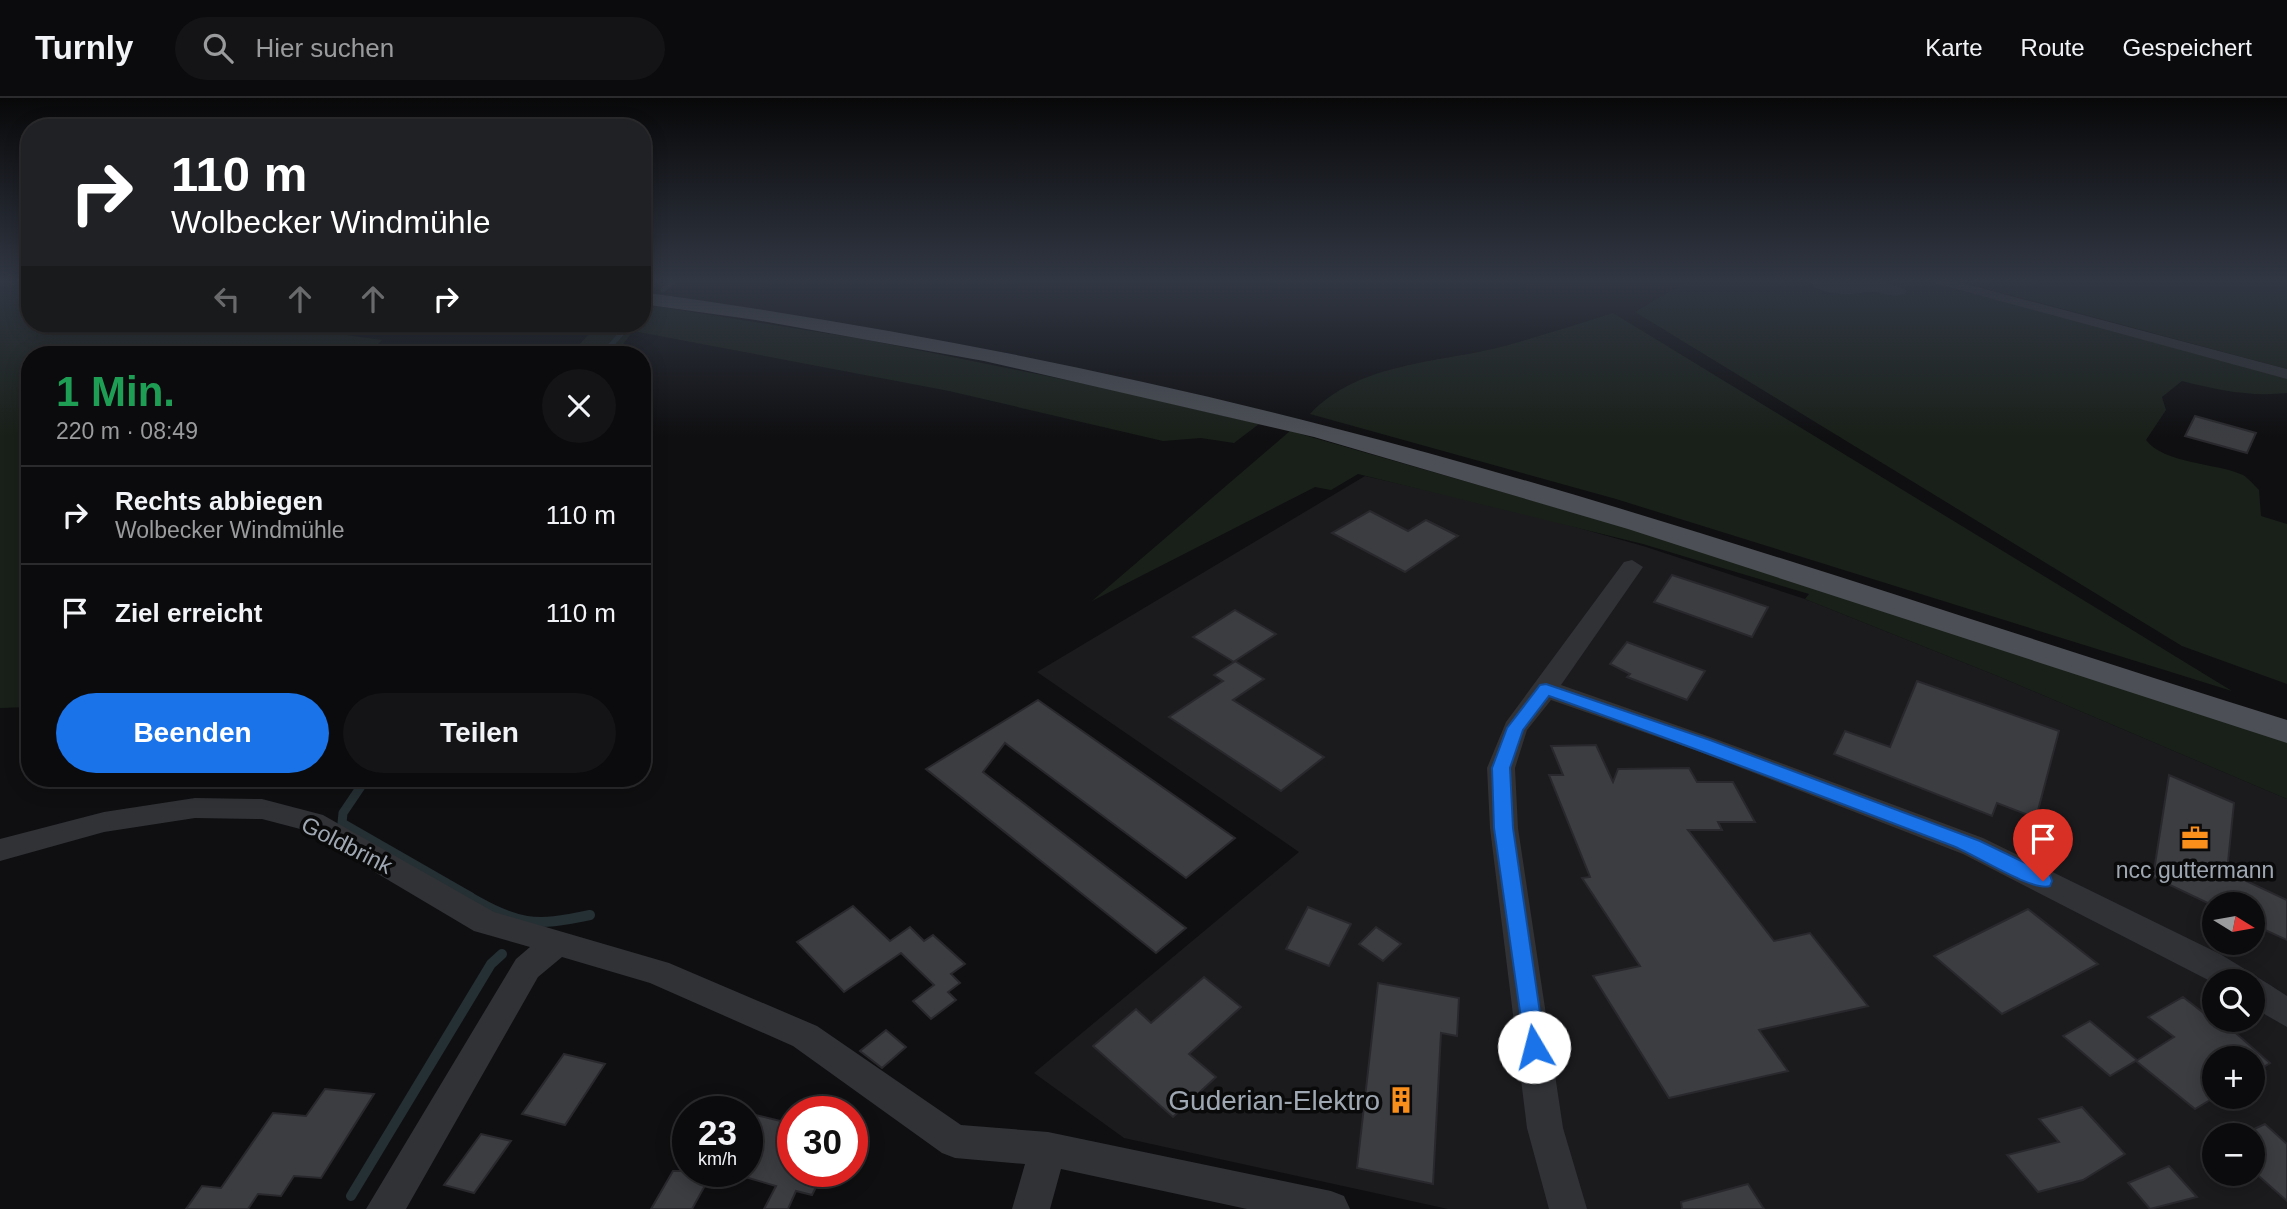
<!DOCTYPE html>
<html lang="de">
<head>
<meta charset="utf-8">
<style>
	:root { --surface:#0b0b0d; --page:#141416; --text:#f1f3f6; --muted:#9a9b9d; --line:#2b2b2e; --accent:#1a73e8 }
	body { margin:0; font-family:Arial,sans-serif; background:var(--page); color:var(--text); height:100vh; display:flex; flex-direction:column; font-size:26px; white-space:nowrap }
	* { box-sizing:border-box; margin:0 }
	p { font-size:23px; color:var(--muted) }
	.icon { flex:none; width:38px; height:38px; fill:none; stroke:currentColor; stroke-width:2; stroke-linecap:round; stroke-linejoin:round }
	.map { position:relative; flex:1; overflow:hidden }
	.side { position:absolute; left:21px; top:248px; width:630px; height:441px; display:flex; flex-direction:column; background:var(--surface); border-radius:28px; box-shadow:0 4px 18px #0003,0 0 0 2px var(--line) }
	.side>* { flex:none }
	.banner { position:absolute; left:21px; top:21px; width:630px; height:214px; border-radius:28px; box-shadow:0 4px 18px #0003,0 0 0 2px var(--line); background:#202124; color:#fff; overflow:hidden }
	.needle { width:46px; rotate:101deg }
	.buttons { position:absolute; left:2202px; top:794px; display:grid; gap:14px }
	.buttons a { display:grid; place-items:center; width:63px; height:63px; border-radius:50%; background:var(--surface); box-shadow:0 4px 18px #0003,0 0 0 2px var(--line); font-size:35px }
	.speed { position:absolute; left:672px; top:998px; display:flex; gap:14px; font-size:35px; font-weight:700; text-align:center }
	.speed>* { display:grid; place-content:center; width:91px; height:91px; border-radius:50%; background:var(--surface); box-shadow:0 4px 18px #0003,0 0 0 2px var(--line); line-height:1 }
	.speed small { font-size:18px; font-weight:400 }
	.speed .limit { border:10px solid #d22; background:#fff; color:#111 }
	.pin { position:absolute; display:grid; place-items:center; width:60px; height:60px; color:#fff; margin:-72px -30px; border-radius:50% 50% 50% 0; rotate:-45deg; box-shadow:0 0 7px #0007 }
	.pin .icon { rotate:45deg }
	.me { position:absolute; width:77px; margin:-38px; rotate:352deg; stroke-linejoin:round; filter:drop-shadow(0 0 5px #0008) }
	.turn { display:flex; align-items:center; gap:24px; height:147px; padding:0 35px; font-size:32px }
	.turn .icon { width:91px; height:91px; stroke-width:2.5 }
	.turn b { display:block; font-size:49px; line-height:60px }
	.lanes { display:flex; align-items:center; height:66px; padding:0 35px; background:#0003; justify-content:center; gap:35px; direction:ltr }
	.lanes .off { opacity:.35 }
	.round { display:grid; place-items:center; flex:none; width:74px; height:74px; border-radius:37px; background:var(--page) }
	.headline { display:flex; align-items:center; justify-content:space-between; height:119px; padding:0 35px }
	h1 { font-size:42px; font-weight:600; line-height:52px; color:#1e9e55 }
	.action { display:flex; gap:14px; margin-top:auto; padding:14px 35px }
	.action a { flex:1; height:80px; border-radius:42px; background:var(--accent); color:#fff; font-size:28px; font-weight:600; line-height:80px; text-align:center }
	.action a+a { background:var(--page); color:var(--text) }
	ul { padding:0; list-style:none }
	li { display:flex; align-items:center; gap:21px; height:98px; padding:0 35px; border-top:2px solid var(--line) }
	li div { flex:1 }
	li b { display:block; font-size:26px }
	li em { font-style:normal }
	header { display:flex; align-items:center; gap:42px; box-sizing:border-box; height:98px; padding:0 35px; background:var(--surface); border-bottom:2px solid var(--line) }
	header strong { font-size:33px }
	nav { display:flex; gap:38px; margin-inline-start:auto; font-size:24px }
	.search { width:490px; height:63px; background:var(--page); display:flex; align-items:center; gap:18px; box-sizing:border-box; padding:0 24px; border-radius:38px; color:var(--muted); font-size:26px }
	.map>svg:first-child { display:block }
	.built { fill:#1b1b1e; fill-rule:evenodd }
	.green { fill:#192019 }
	.water { fill:#253034 }
	.lines { fill:none; stroke-linecap:round; stroke-linejoin:round }
	.stream-far2 { stroke:#253034; stroke-width:5 }
	.stream-far1 { stroke:#253034; stroke-width:9 }
	.stream { stroke:#253034; stroke-width:10 }
	.building { fill:#3b3d41; stroke:#29292d; stroke-width:2 }
	.minor { fill:#303236; fill-rule:evenodd }
	.major { fill:#4c4f55; fill-rule:evenodd }
	.route { fill:#1a73e8; stroke:#114b97; stroke-width:2 }
	.labels { text-anchor:middle; stroke-width:7; stroke-linejoin:round; paint-order:stroke }
	.street-label { font-size:23px; fill:#9fa8b2; stroke:#0a0a0b }
	.poi-label { font-size:23px; fill:#9fa8b2; stroke:#0a0a0b }
	.near-poi-label { font-size:28px; fill:#9fa8b2; stroke:#0a0a0b; text-anchor:end }
</style>
</head>
<body>
<header>
<strong>Turnly</strong>
<div class="search"><svg class="icon" aria-label="search" viewBox="0 0 24 24"><circle cx="10" cy="10" r="6"/><path d="M15 15l6 6"/></svg>Hier suchen</div>
<nav><a>Karte</a><a>Route</a><a>Gespeichert</a></nav>
</header>
<div class="map">
<svg width="2287" height="1111" viewBox="0 0 2287 1111">
	<rect width="100%" height="100%" fill="#0f0f11"/>
	<!-- built -->
	<path class="built" d="M1365,378L1529,416L1643,448L1805,501L2000,579L2287,701V1111H1448L1124,1040L1034,975L1299,754L1037,574ZM2214,807H2252V845H2214ZM2214,884H2252V922H2214ZM2214,961H2252V999H2214ZM2214,1038H2252V1076H2214Z"/>
	<!-- green -->
	<g class="green">
		<path d="M0,183H30V226H130L101,232L198,228L276,230L229,226H307L303,231L382,242L367,257H30V609L0,610Z"/>
		<path d="M1687,183H1926L2287,278V295C2250,299 2217,292 2182,283L2162,299L2166,312L2146,342C2164,366 2217,365 2243,377C2248,380 2254,387 2259,392L2261,418L2287,426V586L2182,548L1635,214Z"/>
		<path d="M1942,183H2287V271L1970,186Z"/>
		<path d="M655,208L868,242L1101,289L1259,326L1234,345L1201,340L1163,343L949,293L633,233L615,257H570L598,226L637,228L642,226Z"/>
		<path d="M1613,215L2232,593L1616,401L1310,316C1359,264 1439,265 1505,248C1541,238 1577,226 1613,215Z"/>
		<path d="M1290,333L1628,430L2287,643V701L2000,579L1805,501L1809,496L1643,446L1358,376L1331,392L1315,389L1092,503Z"/>
	</g>
	<!-- water -->
	<path class="water" d="M1813,183H1881L1907,192L1905,196C1890,201 1882,193 1868,194C1849,197 1832,198 1814,189Z"/>
	<g class="lines">
		<!-- stream-far2 -->
		<g class="stream-far2">
			<path d="M663,192L674,183"/>
			<path d="M642,212L646,208"/>
			<path d="M602,257L630,226"/>
		</g>
		<!-- stream-far1 -->
		<path class="stream-far1" d="M366,681L343,715L342,725L471,799"/>
		<!-- stream -->
		<g class="stream">
			<path d="M468,798C519,827 533,829 590,817"/>
			<path d="M351,1098L491,866L502,856"/>
		</g>
	</g>
	<!-- building -->
	<g class="building">
		<path d="M2195,318L2256,335L2247,355L2185,338Z"/>
		<path d="M1370,413L1408,433L1426,422L1458,438L1405,474L1332,435Z"/>
		<path d="M1672,477L1730,496L1768,509L1752,539L1654,504Z"/>
		<path d="M1235,512L1276,536L1235,563L1264,581L1233,602L1324,659L1281,693L1169,619L1223,583L1214,577L1234,564L1193,539Z"/>
		<path d="M1627,544L1705,573L1687,602L1627,579L1630,576L1610,566Z"/>
		<path d="M1917,583L2059,633L2036,720L1997,705L1992,718L1834,656L1845,633L1890,649Z"/>
		<path d="M1038,602L1235,740L1186,780L1005,645L983,674L1186,830L1156,855L926,671Z"/>
		<path d="M1596,647L1613,684L1618,671L1689,670L1697,684H1733L1755,724H1718L1722,732H1688L1774,843L1810,835L1868,908L1759,932L1788,973L1669,1000L1593,878L1640,868L1582,780L1590,779L1549,677H1563L1551,648Z"/>
		<path d="M2169,677L2234,705L2227,774L2287,802V842L2252,826V807L2214,808L2153,779Z"/>
		<path d="M853,808L890,843L910,829L924,843L933,837L965,866L951,876L960,885L948,894L956,902L931,921L913,903L934,887L901,855L844,894L797,844Z"/>
		<path d="M1308,809L1351,826L1329,868L1286,851Z"/>
		<path d="M2028,811L2098,866L2002,916L1934,858Z"/>
		<path d="M1376,829L1401,846L1383,863L1359,846Z"/>
		<path d="M1204,879L1241,909L1189,956L1216,979L1173,1019L1093,948L1136,911L1151,925Z"/>
		<path d="M1378,885L1459,900L1457,938L1441,935L1433,1086L1357,1070Z"/>
		<path d="M2183,899L2218,926L2222,923L2270,965L2252,976V961H2214L2215,999L2195,1011L2136,963L2174,939L2148,919Z"/>
		<path d="M2090,923L2137,962L2110,978L2063,938Z"/>
		<path d="M886,932L906,949L882,970L860,953Z"/>
		<path d="M564,956L605,966L565,1027L522,1016Z"/>
		<path d="M325,991L374,996L321,1080L294,1078L281,1098L258,1096L248,1111H186L202,1088L221,1090L273,1015L306,1018Z"/>
		<path d="M2082,1009L2125,1056L2083,1082L2038,1094L2007,1057L2059,1044L2039,1021Z"/>
		<path d="M747,1015L793,1026V1073H824L812,1097L796,1093L788,1111H764L776,1088L745,1079Z"/>
		<path d="M2265,1026L2287,1046V1103L2252,1072V1032Z"/>
		<path d="M481,1036L511,1043L474,1095L444,1087Z"/>
		<path d="M2169,1068L2197,1099L2150,1111L2128,1085Z"/>
		<path d="M673,1073H713L692,1111H651Z"/>
		<path d="M1748,1086L1764,1111H1682L1681,1104Z"/>
	</g>
	<g class="lines">
		<!-- minor -->
		<g class="minor">
			<path d="M1927,183H1954L2287,271V281Z"/>
			<path d="M1632,462L1643,469L1561,587L1713,640L1983,740L2220,856C2243,870 2264,883 2287,898V929L2252,909V884L2214,885L1963,756L1695,652L1551,602L1527,632L1515,670L1518,730L1563,1030L1587,1111H1549L1527,1030L1490,730L1487,670L1506,624L1624,464Z"/>
			<path d="M195,700L262,701L323,717L494,814L669,865L817,928L961,1027L1048,1034L1331,1093L1344,1098L1350,1111H1247L1061,1071L1050,1111H1012L1025,1066L955,1060L942,1055L793,948L650,885L562,859L538,879L406,1111H366L516,861L530,849L474,833L304,732L262,721L195,720L104,734L0,763V741L104,714Z"/>
		</g>
		<!-- major -->
		<path class="major" d="M642,194C874,226 1103,270 1330,329C1653,412 1969,523 2287,622V645L1628,431L1314,339L984,263L756,222L642,206Z"/>
	</g>
	<!-- sky -->
	<linearGradient id="sky" x2="0" y2="1"><stop stop-color="#080809"/><stop offset="0.54" stop-color="#313743"/><stop offset="1" stop-color="#313743" stop-opacity="0"/></linearGradient>
	<rect width="2287" height="339" fill="url(#sky)"/>
	<!-- route -->
	<path class="route" d="M1546,586L1710,642L1980,743L2050,777L2052,783L2050,788C2032,794 1974,756 1953,748C1819,697 1685,646 1549,598L1523,632L1510,670L1513,730L1545,949L1542,956L1534,959L1526,956L1494,730L1492,670L1507,630L1540,587Z"/>
	<!-- icons -->
	<defs>
		<symbol id="office-bare" viewBox="-9 -9 18 18"><path d="M-6-3h4V-5.5h4V-3h4V5H-6ZM-1-4.5V-3h2v-1.5ZM-6 0V1H6V0Z" fill="#fb8f1c" stroke="#0a0a0b" stroke-width="2.5" paint-order="stroke"/></symbol>
		<symbol id="building-bare" viewBox="-9 -9 18 18"><path d="M-4-6H4V6H1V3H-1V6H-4ZM-2.5-4.3h1.7v1.8h-1.7ZM.8-4.3h1.7v1.8H.8ZM-2.5-1h1.7V.8h-1.7ZM.8-1h1.7V.8H.8Z" fill="#fb8f1c" stroke="#0a0a0b" stroke-width="2.5" paint-order="stroke"/></symbol>
	</defs>
	<g fill-rule="evenodd">
		<use href="#office-bare" x="2176" y="721" width="38" height="38"/>
		<use href="#building-bare" x="1382" y="983" width="38" height="38"/>
	</g>
	<g class="labels">
		<!-- street labels -->
		<g class="street-label">
			<text transform="translate(347 747) rotate(27)" y="8">Goldbrink</text>
		</g>
		<!-- poi labels -->
		<g class="poi-label">
			<text x="2195" y="780">ncc guttermann</text>
		</g>
		<!-- near-poi labels -->
		<g class="near-poi-label">
			<text x="1380" y="1012">Guderian-Elektro</text>
		</g>
	</g>
</svg>
<div class="buttons">
<a><svg class="needle" viewBox="-14 -14 28 28"><path d="M0-13l5 13h-10z" fill="#e53935"/><path d="M0 13l5-13h-10z" fill="#9a9b9d"/></svg></a>
<a><svg class="icon" aria-label="search" viewBox="0 0 24 24"><circle cx="10" cy="10" r="6"/><path d="M15 15l6 6"/></svg></a>
<a>+</a>
<a>−</a>
</div>
<div class="speed"><div>23<small>km/h</small></div><div class="limit">30</div></div>
<div class="pin" style="left:2043px;top:783px;background:#d93025"><svg class="icon" aria-label="arrive" viewBox="0 0 24 24"><path d="M6 21V4h12l-3 4 3 4H6"/></svg></div>
<svg class="me" style="left:1534px;top:949px" viewBox="-20 -20 40 40"><circle r="19" fill="#fff"/><path d="M0-13L10 11 0 6-10 11z" fill="#1a73e8"/></svg>
<div class="banner">
<div class="turn"><svg class="icon" aria-label="right" viewBox="0 0 24 24"><path d="M7 20v-9h11M14 6l5 5-5 5"/></svg><div><b>110 m</b>Wolbecker Windmühle</div></div>
<div class="lanes"><svg class="icon off" aria-label="left" viewBox="0 0 24 24"><path d="M17 20v-9H6M10 6l-5 5 5 5"/></svg><svg class="icon off" aria-label="ahead" viewBox="0 0 24 24"><path d="M12 20V5M6 11l6-6 6 6"/></svg><svg class="icon off" aria-label="ahead" viewBox="0 0 24 24"><path d="M12 20V5M6 11l6-6 6 6"/></svg><svg class="icon" aria-label="right" viewBox="0 0 24 24"><path d="M7 20v-9h11M14 6l5 5-5 5"/></svg></div>
</div>
<section class="side">
<div class="headline"><div><h1>1 Min.</h1><p>220 m · 08:49</p></div><a class="round"><svg class="icon" aria-label="close" viewBox="0 0 24 24"><path d="M6 6l12 12M18 6L6 18"/></svg></a></div>
<ul>
<li><svg class="icon" aria-label="right" viewBox="0 0 24 24"><path d="M7 20v-9h11M14 6l5 5-5 5"/></svg><div><b>Rechts abbiegen</b><p>Wolbecker Windmühle</p></div><em>110 m</em></li>
<li><svg class="icon" aria-label="arrive" viewBox="0 0 24 24"><path d="M6 21V4h12l-3 4 3 4H6"/></svg><div><b>Ziel erreicht</b></div><em>110 m</em></li>
</ul>
<div class="action"><a>Beenden</a><a>Teilen</a></div>
</section>
</div>
</body>
</html>
